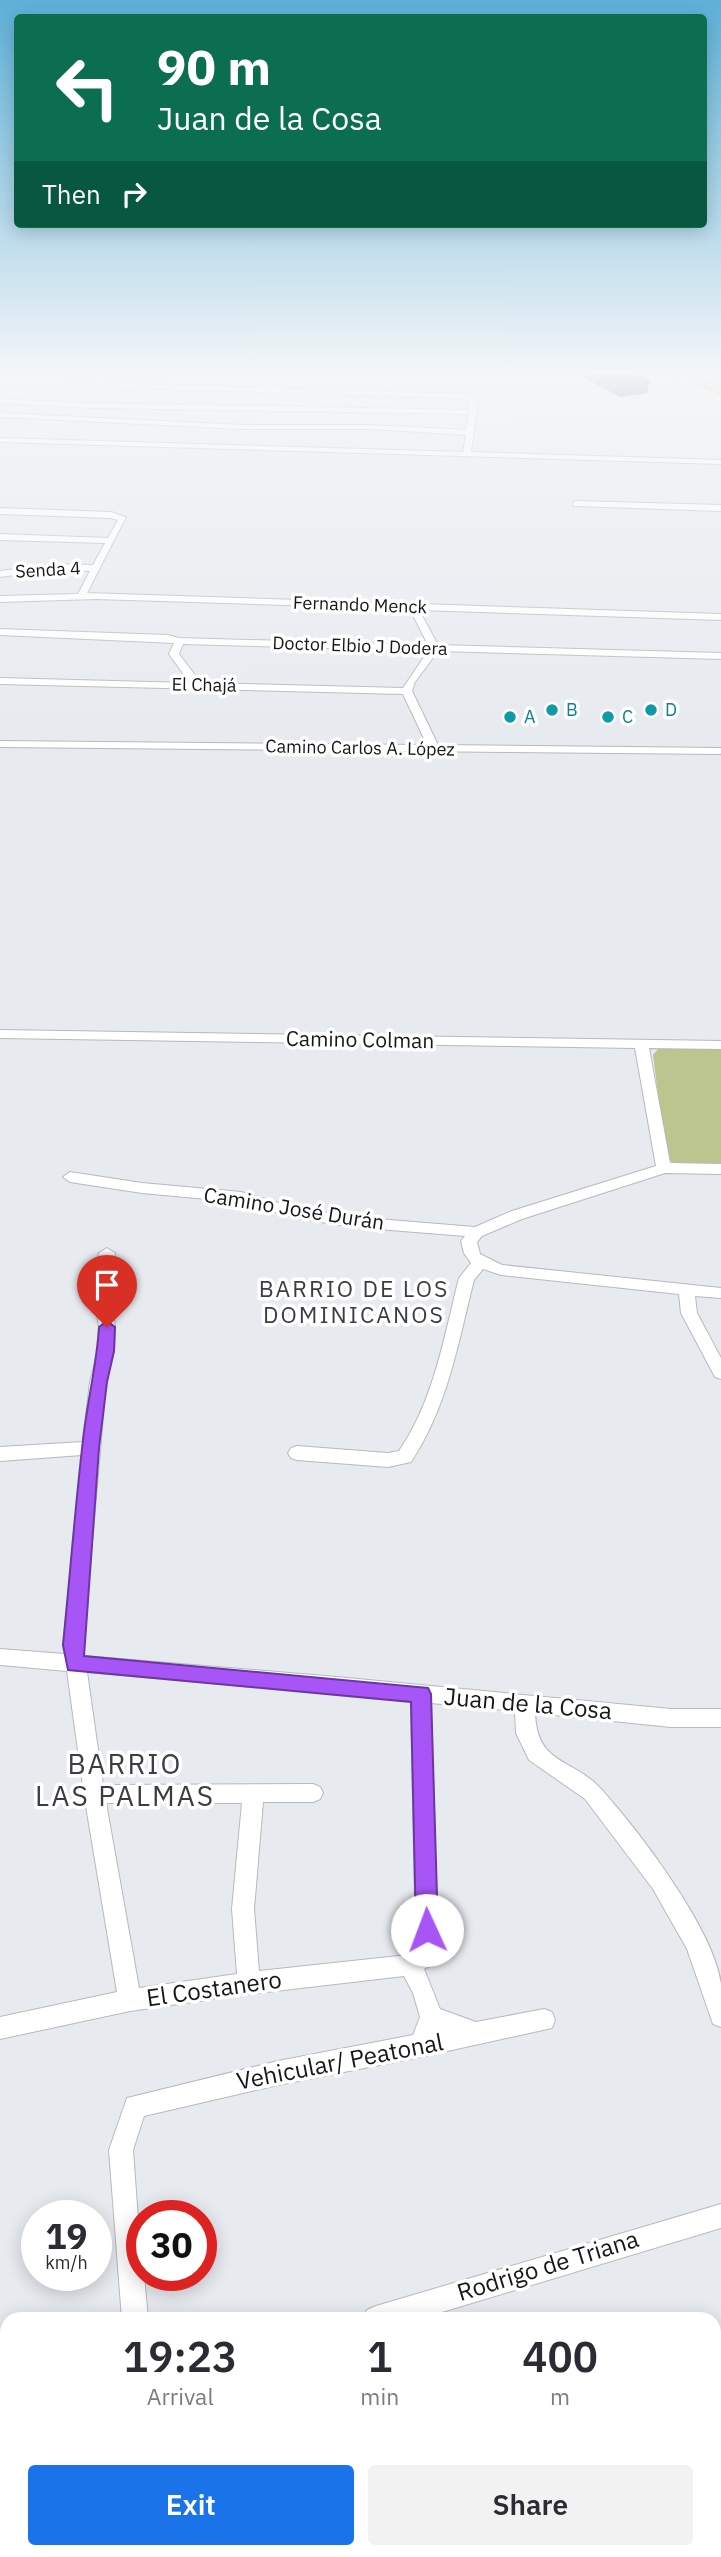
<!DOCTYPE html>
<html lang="en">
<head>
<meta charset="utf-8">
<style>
	:root { --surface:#fff; --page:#f2f2f3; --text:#2b2b33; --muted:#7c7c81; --accent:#1a73e8 }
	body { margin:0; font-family:"IBM Plex Sans",sans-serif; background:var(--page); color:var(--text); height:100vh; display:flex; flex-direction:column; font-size:26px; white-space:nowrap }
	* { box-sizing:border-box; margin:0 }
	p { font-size:23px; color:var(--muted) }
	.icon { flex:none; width:38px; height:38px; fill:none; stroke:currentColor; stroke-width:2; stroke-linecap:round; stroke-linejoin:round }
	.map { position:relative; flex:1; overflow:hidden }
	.details { position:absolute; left:0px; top:2312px; width:721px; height:247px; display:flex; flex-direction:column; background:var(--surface); border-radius:21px 21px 0 0; box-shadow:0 4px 18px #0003 }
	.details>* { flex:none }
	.top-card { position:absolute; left:14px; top:14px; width:693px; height:214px; border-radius:7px; box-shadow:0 4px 18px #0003; background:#0b6e4f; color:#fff; overflow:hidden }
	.speed { position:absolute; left:21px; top:2200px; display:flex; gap:14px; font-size:35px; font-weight:700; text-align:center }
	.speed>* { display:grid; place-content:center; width:91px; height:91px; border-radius:50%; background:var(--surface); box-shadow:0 4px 18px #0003; line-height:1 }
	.speed small { font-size:18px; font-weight:400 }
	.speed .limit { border:10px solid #d22; background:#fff; color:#111 }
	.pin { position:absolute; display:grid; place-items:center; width:60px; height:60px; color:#fff; margin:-72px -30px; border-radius:50% 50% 50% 0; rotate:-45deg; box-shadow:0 0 7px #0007 }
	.pin .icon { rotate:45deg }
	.me { position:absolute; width:77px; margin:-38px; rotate:358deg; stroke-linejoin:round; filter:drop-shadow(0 0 5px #0008) }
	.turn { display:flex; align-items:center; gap:24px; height:147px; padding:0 28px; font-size:32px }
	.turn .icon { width:91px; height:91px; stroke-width:2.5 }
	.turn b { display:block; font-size:49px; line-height:60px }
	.then { display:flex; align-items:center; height:66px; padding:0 28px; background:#0003; gap:14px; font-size:26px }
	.eta { display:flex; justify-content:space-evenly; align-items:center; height:119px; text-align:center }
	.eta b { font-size:42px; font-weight:600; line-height:49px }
	.action { display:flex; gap:14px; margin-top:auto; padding:14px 28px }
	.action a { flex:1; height:80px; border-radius:7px; background:var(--accent); color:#fff; font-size:28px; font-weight:600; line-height:80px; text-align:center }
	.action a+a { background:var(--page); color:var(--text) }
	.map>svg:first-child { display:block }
	.green { fill:#bdc58e }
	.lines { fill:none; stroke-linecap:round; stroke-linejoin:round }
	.minor-casing { stroke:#b6b9be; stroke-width:2 }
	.major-casing { stroke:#ad643e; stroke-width:2 }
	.minor { fill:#fff; fill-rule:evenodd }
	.major { fill:#febb97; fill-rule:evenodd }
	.wall { fill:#203c6f }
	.shaded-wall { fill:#1a315a }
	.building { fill:#254681; stroke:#1a315a; stroke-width:2 }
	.route { fill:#a855f7; stroke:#6d37a1; stroke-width:2 }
	.culture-dot { fill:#0f9aa8; stroke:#fff; stroke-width:2.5 }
	.labels { text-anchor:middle; stroke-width:7; stroke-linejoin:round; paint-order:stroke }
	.far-street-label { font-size:18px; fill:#161719; stroke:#fff }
	.far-culture-label { font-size:18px; fill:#0d838f; stroke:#fff; text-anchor:start }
	.street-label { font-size:21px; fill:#161719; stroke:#fff }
	.neighbourhood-label { font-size:23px; letter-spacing:2px; fill:#3b3d41; stroke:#fff }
	.near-street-label { font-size:24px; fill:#161719; stroke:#fff }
	.near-neighbourhood-label { font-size:28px; letter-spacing:2px; fill:#3b3d41; stroke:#fff }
</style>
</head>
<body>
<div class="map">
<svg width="721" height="2557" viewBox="0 0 721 2557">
	<rect width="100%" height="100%" fill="#e7eaef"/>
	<!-- green -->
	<path class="green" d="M668,1048H721V1165L675,1164L666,1157L653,1055L658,1049Z"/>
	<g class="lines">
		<defs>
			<g id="minor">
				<path d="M662,371C669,371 693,376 698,378L684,381Z"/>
				<path d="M716,371H721V374Z"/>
				<path d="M0,380L464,394L478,402L471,452L721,460V464L0,442V438L463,452L466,435L372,429H242L0,417V413L242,425H372L466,430L469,414L93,408L0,403V399L81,403L469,410L470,403L462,398L0,384Z"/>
				<path d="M576,501L721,505V511L573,506V502Z"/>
				<path d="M0,508L111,512L126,517L87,593L721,614V620L419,610L438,645L721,653V659L438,651L415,682L412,691L438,745L721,748V754L0,747V741L427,745L403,694L0,684V678L190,683L169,654L174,643L0,635V629L168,635L179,638L428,645L410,609L96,599L0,602V596L78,594L90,571L53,570L0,577V571L53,564L93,565L105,543L0,540V534L108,538L118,520L110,518L0,514ZM183,644L428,651L403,688L201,683L179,654Z"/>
				<path d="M0,1030L721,1041V1049L649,1048L670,1163L721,1164V1174L665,1173L522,1219L482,1236L477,1242L480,1254L502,1265L721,1288V1298L695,1296L697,1313L721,1358V1379L715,1377L681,1313L679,1294L501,1275L483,1269L474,1280C458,1343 448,1406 411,1462L388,1467L297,1460L291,1458L288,1453L291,1448L297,1446L388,1453L399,1451C434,1400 444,1337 459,1278L471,1263L464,1253L461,1241L465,1236L353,1227L296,1218L240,1202L142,1193L70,1182L63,1177L70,1172L142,1183L241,1192L297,1208L353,1217L475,1227L512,1211L656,1166L635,1048L0,1038Z"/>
				<path d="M107,1248L115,1253L109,1286L115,1327L114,1351L106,1382L83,1645L84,1656L337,1677L671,1709H721V1727H671L535,1713C537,1766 572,1757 601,1789C638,1830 714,1929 721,1984C721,1998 721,2013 721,2027L713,2024L687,1949L653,1889L585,1799L529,1760L516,1733L515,1711L431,1703L438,1956L435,1963L424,1969L440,2009L476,2022L544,2009L552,2012L555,2020L552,2028L420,2057L278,2085L144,2116L133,2150L142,2275H144L148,2319H122L109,2150L127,2098L278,2061L413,2035L420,2017L413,1993L404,1976L249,1994L130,2011L0,2039V2017L117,1992L84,1794L67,1671L0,1665V1649L65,1654L63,1645L82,1455L0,1461V1447L83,1442L90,1382L98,1351L99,1327L93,1286L99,1253ZM87,1672L411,1701L416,1950L408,1955L259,1971L254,1909L263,1802H313L320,1799L323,1793L320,1787L313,1784L103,1785ZM106,1803H242L232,1909L237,1974L139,1988Z"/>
				<path d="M721,2204V2228L419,2319H363L367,2310L376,2306Z"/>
				<path d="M7,2420V2446L0,2448V2422Z"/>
				<path d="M347,2552H376L378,2557H349Z"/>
			</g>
			<path id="major" d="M674,371H685L721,388V394Z"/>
		</defs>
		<!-- minor casing -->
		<use href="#minor" class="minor-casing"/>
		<!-- major casing -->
		<use href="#major" class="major-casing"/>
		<!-- minor -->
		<use href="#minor" class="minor"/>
		<!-- major -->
		<use href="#major" class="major"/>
	</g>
	<!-- wall -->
	<path class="wall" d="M586,371H632L649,381L647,393L620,397L585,378Z"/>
	<!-- shaded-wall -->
	<path class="shaded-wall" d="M649,381L647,393L620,397L621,385Z"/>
	<!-- building -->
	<path class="building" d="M595,371H632L649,381L621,385Z"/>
	<!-- sky -->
	<linearGradient id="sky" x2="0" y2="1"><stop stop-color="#5db0d8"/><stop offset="0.51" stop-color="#f4f6f8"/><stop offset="1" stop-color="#f4f6f8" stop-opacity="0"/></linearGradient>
	<rect width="721" height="729" fill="url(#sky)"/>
	<!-- route -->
	<path class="route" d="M107,1321L115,1327L114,1351L107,1382L99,1448L84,1656L428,1688L431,1694L438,1930L435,1937L427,1940L419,1937L416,1930L411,1702L68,1670L63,1645C70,1576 75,1508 83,1440C87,1402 97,1364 99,1327Z"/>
	<!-- markers -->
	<g class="culture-dot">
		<circle cx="552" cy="710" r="7"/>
		<circle cx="651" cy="710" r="7"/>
		<circle cx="510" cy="717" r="7"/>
		<circle cx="608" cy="717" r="7"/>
	</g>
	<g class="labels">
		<!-- far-street labels -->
		<g class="far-street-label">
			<text transform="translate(48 570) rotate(-3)" y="6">Senda 4</text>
			<text transform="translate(360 605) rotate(2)" y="6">Fernando Menck</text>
			<text transform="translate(360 646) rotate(2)" y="6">Doctor Elbio J Dodera</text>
			<text transform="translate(204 685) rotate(1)" y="6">El Chajá</text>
			<text transform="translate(360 748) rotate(1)" y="6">Camino Carlos A. López</text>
		</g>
		<!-- far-culture labels -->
		<g class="far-culture-label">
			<text x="566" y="716">B</text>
			<text x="665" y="716">D</text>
			<text x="524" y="723">A</text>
			<text x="622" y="723">C</text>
		</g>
		<!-- street labels -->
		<g class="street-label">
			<text transform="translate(360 1040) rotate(1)" y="7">Camino Colman</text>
			<text transform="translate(294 1209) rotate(9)" y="7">Camino José Durán</text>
		</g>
		<!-- neighbourhood labels -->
		<g class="neighbourhood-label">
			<text x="354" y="1297">BARRIO DE LOS<tspan x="354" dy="26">DOMINICANOS</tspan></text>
		</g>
		<!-- near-street labels -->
		<g class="near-street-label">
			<text transform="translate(528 1704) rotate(5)" y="8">Juan de la Cosa</text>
			<text transform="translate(214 1989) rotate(-8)" y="8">El Costanero</text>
			<text transform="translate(340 2062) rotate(-11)" y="8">Vehicular/ Peatonal</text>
			<text transform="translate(548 2266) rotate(-17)" y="8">Rodrigo de Triana</text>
		</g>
		<!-- near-neighbourhood labels -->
		<g class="near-neighbourhood-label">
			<text x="125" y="1774">BARRIO<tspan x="125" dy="32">LAS PALMAS</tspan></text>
		</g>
	</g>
</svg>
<div class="speed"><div>19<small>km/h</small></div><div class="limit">30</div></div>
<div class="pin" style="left:107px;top:1327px;background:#d93025"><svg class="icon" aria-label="arrive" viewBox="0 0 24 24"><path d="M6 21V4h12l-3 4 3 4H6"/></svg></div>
<svg class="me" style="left:427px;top:1930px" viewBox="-20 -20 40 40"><circle r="19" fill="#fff"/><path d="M0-13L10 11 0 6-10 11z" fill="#a855f7"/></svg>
<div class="top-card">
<div class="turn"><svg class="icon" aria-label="left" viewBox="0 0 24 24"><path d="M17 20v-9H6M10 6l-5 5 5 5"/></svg><div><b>90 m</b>Juan de la Cosa</div></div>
<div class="then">Then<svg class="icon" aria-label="right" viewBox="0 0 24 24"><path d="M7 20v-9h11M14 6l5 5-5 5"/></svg></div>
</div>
<section class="details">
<div class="eta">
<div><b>19:23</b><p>Arrival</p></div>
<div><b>1</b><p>min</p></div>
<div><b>400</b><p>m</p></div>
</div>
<div class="action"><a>Exit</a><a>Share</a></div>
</section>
</div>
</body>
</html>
